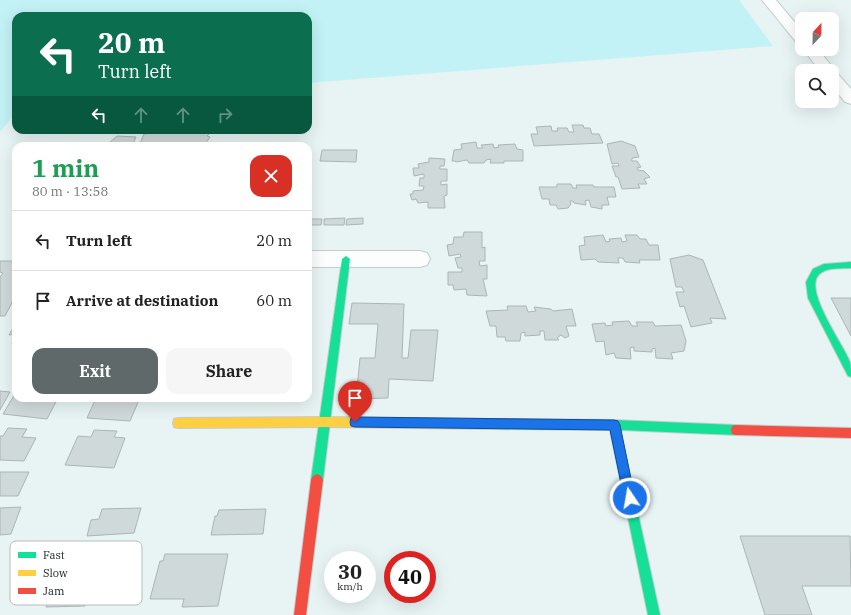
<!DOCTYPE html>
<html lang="en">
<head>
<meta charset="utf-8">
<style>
	:root { --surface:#fff; --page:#f6f6f6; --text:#222; --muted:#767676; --line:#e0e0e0; --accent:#60696a }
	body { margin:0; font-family:"IBM Plex Serif",serif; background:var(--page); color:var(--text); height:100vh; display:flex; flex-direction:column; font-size:15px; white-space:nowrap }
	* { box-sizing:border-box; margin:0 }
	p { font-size:13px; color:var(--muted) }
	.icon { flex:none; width:22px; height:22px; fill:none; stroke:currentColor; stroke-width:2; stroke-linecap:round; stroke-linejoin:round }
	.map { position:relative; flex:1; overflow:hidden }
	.drawer { position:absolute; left:12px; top:142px; width:300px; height:260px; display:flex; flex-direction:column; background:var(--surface); border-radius:12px; box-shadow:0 4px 16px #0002 }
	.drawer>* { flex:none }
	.top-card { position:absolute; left:12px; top:12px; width:300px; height:122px; border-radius:12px; box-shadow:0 4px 16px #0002; background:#0b6e4f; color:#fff; overflow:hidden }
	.needle { width:26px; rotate:22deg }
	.tools { position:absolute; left:795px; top:12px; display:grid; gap:8px }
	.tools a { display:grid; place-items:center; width:44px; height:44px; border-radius:8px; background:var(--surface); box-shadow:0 4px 16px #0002; font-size:20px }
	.speed { position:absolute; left:324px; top:551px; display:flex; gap:8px; font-size:20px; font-weight:700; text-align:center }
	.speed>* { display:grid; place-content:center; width:52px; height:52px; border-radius:50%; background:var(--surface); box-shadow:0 4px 16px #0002; line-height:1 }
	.speed small { font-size:10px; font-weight:400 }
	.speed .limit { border:6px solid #d22; background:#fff; color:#111 }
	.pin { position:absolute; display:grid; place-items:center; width:34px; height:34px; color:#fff; margin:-41px -17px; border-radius:50% 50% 50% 0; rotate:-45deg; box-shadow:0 0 4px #0007 }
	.pin .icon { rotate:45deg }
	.me { position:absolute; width:44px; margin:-22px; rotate:348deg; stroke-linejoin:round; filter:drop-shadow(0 0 3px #0008) }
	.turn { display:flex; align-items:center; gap:14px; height:84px; padding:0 20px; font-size:18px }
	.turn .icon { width:52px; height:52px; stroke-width:2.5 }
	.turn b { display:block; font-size:28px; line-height:34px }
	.lanes { display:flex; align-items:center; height:38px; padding:0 20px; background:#0003; justify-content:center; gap:20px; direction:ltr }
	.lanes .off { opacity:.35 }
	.round { display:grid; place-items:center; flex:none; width:42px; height:42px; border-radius:12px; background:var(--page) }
	.summary { display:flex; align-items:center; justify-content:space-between; height:68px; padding:0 20px }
	h1 { font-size:24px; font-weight:700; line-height:30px; color:#1e9e55 }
	.primary-button { display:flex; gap:8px; margin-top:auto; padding:8px 20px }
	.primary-button a { flex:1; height:46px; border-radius:12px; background:var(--accent); color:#fff; font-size:16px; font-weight:700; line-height:46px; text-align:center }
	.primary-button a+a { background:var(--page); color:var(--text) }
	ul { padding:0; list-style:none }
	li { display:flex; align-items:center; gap:12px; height:60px; padding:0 20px; border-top:1px solid var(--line) }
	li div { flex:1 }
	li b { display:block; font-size:15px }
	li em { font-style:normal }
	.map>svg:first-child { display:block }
	.green { fill:#c2f2f6 }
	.building { fill:#d0d9da; stroke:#acb5b5 }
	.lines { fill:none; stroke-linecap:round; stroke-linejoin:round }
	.street-casing { stroke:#c4cdce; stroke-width:2 }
	.fast-casing { stroke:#c4cdce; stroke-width:2 }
	.slow-casing { stroke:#c4cdce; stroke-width:2 }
	.jam-casing { stroke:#c4cdce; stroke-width:2 }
	.street { fill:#fcfdfd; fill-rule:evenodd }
	.fast { fill:#16e098; fill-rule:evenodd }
	.slow { fill:#ffcf43; fill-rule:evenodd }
	.jam { fill:#f24e42; fill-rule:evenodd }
	.route { fill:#1a73e8; stroke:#114b97 }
	.key { fill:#fff; stroke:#b9bcbc; stroke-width:1 }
	.key-label { font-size:11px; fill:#171e1f }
</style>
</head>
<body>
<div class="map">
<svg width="851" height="615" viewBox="0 0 851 615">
	<rect width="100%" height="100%" fill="#e8f4f4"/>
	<!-- green -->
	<path class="green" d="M0,0H739L773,46L308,83V16H16V113L0,132Z"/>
	<!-- building -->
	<g class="building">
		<path d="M572,125H583L584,128H590L592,134H599L603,143L534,146L531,134H538L536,127L551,126L552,131H558L557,128H567L569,132H574Z"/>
		<path d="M154,130L210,133L207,136L210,137L204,146H139L144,134L152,133Z"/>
		<path d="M117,136L136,137L132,146H99L107,145Z"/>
		<path d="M621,141L635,146L639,157L632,158V161H637L641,167L637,168L638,170L644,171L650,177L644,179L647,184H638L640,188L622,189L618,177H616L612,166H619L618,163L612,164L607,144Z"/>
		<path d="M476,142L477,148H483L481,145L493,144L494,148L499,147L498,145L515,144L517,149L523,150V161H504V163H490L491,159L486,160L484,163H469L467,160L456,162L455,161H452L454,150L462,149L461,144Z"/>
		<path d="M322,150H357L356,162L320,161Z"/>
		<path d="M429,158L445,159L444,166H440V169H447V181H441V185L447,184V195L444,196L445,208H428V202L418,203L416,199L412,200L410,194H413V191L423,190L424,186H419L420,178H424V174L414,176L413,168H419L418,164L429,162Z"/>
		<path d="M557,184H571L573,188H577L576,185H593L594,187H614L616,197H607L609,205H602V209L591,207L589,200L585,201L586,205L574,203L573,201H570L571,204L568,208L558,209L556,205H550L549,199H542L539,187H557Z"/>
		<path d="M345,218L344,225H324V219Z"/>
		<path d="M363,218V224L346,225L347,219Z"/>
		<path d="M308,219H322L321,225H308Z"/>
		<path d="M464,232H482V248L485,247V261H479L480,266L487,265V279H483L487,296L467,295L466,289L454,290L453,285H448V272H462V268H458L455,258L461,257L460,254L449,256L447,245L453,244L454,237H463Z"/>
		<path d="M603,235L606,242L610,241L609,239L621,238L622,242L627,241L625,235H637L640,239H646L649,245H658L660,260H639L640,263L625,262L623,258H618L619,263L598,262L595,259L581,260L579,246L585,245L584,237Z"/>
		<path d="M689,255L703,260L726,319L710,318L712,323L691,327L684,306L680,307L676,292H684L682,287H676L670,259Z"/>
		<path d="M16,259V295L5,316H0V277L3,273L0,272V261H14Z"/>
		<path d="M831,298H851V336Z"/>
		<path d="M352,303L404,304L402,358H408L411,330H438L433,381L389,379L388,398L356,399L360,358H375L378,324H349Z"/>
		<path d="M507,306H526L528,312L536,311L534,307L551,309L553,311L572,309L576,326H566L569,336L565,338L561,335L557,338L559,340H545L544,331H540V335L525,336V332L521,333L520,341H506L505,337H497L496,326H490L486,311L508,310Z"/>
		<path d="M629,321L632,326H638L636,322H653L655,326L681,325L686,341L684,351L671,353L673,359L656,358L655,348L652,349V352L634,351V347L630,348L631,359L616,358L614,353L606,355L604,341L596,342L592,324L605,323L606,326L613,325L612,322Z"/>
		<path d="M16,323V343L12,344L15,334L9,335Z"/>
		<path d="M0,391L10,392L0,410Z"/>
		<path d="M16,392V398H58L47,419L3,414Z"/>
		<path d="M96,398H129V399L139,400L130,421L87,418Z"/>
		<path d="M8,428L27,429L22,437L36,438L24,461L0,460V436H3Z"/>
		<path d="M94,430L117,431L114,437L125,438L114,468L65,465L78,436L91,437Z"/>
		<path d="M0,472H29L18,496H0Z"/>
		<path d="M21,507L11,534L0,535V508Z"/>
		<path d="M141,508L134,533L87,536L91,520L99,519L102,509Z"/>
		<path d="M266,509L263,534L211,535L215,516H217L219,510Z"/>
		<path d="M740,536H850L851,586H802L812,615H765Z"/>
		<path d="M89,550L87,556H100L85,606L46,607L49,599L14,600L30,556L62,555L64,551Z"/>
		<path d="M165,554H228L218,606L182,607L184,599H150L160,561H163Z"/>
	</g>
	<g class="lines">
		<defs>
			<g id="street">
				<path d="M762,0H776L802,31V44L797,43Z"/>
				<path d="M803,49H818L833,68L835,72L837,73L851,89V104L845,102L832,86V71H820Z"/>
				<path d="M308,251H420L427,253L430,259L427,265L420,267H308Z"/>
			</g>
			<g id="fast">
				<path d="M346,256L350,259L323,480L321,484L317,486L313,484L311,480L342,259Z"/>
				<path d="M851,262V268C841,269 829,267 821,273C800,286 844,345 850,362C851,366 851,373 851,377L848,376L808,298L806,282L813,269L824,264Z"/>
				<path d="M494,419L614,420L736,425L740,426L741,430L740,434L736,435L620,430L660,615H648L610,430L494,429L490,428L489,424L490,420Z"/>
			</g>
			<path id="slow" d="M325,417L494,419L498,420L499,424L498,428L494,429L325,427L178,428L174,427L173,423L174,419L178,418Z"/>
			<g id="jam">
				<path d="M736,425L851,428V438L736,435L732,434L731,430L732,426Z"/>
				<path d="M317,474L321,476L323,480L306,615H294L311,480L313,476Z"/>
			</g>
		</defs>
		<!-- street casing -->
		<use href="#street" class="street-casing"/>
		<!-- fast casing -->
		<use href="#fast" class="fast-casing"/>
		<!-- slow casing -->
		<use href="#slow" class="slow-casing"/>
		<!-- jam casing -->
		<use href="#jam" class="jam-casing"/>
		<!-- street -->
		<use href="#street" class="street"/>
		<!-- fast -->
		<use href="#fast" class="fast"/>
		<!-- slow -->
		<use href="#slow" class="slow"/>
		<!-- jam -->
		<use href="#jam" class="jam"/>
	</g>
	<!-- route -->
	<path class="route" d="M355,417L614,420L618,421L620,425L635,498L634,502L630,504L625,502L624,498L610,430L355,427L351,426L350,422L351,418Z"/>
	<!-- legend -->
	<rect x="10" y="541" width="132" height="64" rx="6" class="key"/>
	<rect x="18" y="552" width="18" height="6" fill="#16e098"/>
	<rect x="18" y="570" width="18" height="6" fill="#ffcf43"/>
	<rect x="18" y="588" width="18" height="6" fill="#f24e42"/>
	<g class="key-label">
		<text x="43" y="559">Fast</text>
		<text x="43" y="577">Slow</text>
		<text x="43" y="595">Jam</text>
	</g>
</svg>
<div class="tools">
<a><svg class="needle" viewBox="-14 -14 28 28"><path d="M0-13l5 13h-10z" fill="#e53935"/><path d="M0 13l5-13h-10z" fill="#767676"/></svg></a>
<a><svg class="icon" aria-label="search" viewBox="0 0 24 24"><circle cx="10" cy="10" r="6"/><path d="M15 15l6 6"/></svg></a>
</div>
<div class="speed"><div>30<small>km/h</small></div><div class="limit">40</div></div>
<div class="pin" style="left:355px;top:422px;background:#d93025"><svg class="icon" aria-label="arrive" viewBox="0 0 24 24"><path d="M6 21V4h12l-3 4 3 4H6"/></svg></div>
<svg class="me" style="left:630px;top:498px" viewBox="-20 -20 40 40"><circle r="17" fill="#1a73e8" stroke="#fff" stroke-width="3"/><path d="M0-11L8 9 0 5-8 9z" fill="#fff"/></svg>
<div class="top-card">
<div class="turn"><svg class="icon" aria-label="left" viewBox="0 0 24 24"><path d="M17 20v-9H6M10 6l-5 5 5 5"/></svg><div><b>20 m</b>Turn left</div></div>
<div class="lanes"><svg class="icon" aria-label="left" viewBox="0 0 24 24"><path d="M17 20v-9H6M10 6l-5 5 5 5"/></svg><svg class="icon off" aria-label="ahead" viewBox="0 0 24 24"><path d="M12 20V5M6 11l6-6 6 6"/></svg><svg class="icon off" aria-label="ahead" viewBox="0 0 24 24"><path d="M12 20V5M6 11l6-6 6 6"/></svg><svg class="icon off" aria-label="right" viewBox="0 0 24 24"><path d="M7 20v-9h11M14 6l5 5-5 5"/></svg></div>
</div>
<section class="drawer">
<div class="summary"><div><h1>1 min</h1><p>80 m · 13:58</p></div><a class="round" style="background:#d93025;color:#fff"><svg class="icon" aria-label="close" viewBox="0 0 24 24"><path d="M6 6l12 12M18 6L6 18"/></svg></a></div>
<ul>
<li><svg class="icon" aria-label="left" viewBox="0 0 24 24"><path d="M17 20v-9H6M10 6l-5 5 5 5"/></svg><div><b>Turn left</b></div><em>20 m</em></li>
<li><svg class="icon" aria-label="arrive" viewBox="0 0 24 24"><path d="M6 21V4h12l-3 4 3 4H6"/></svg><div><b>Arrive at destination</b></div><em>60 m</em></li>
</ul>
<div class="primary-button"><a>Exit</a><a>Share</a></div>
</section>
</div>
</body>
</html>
